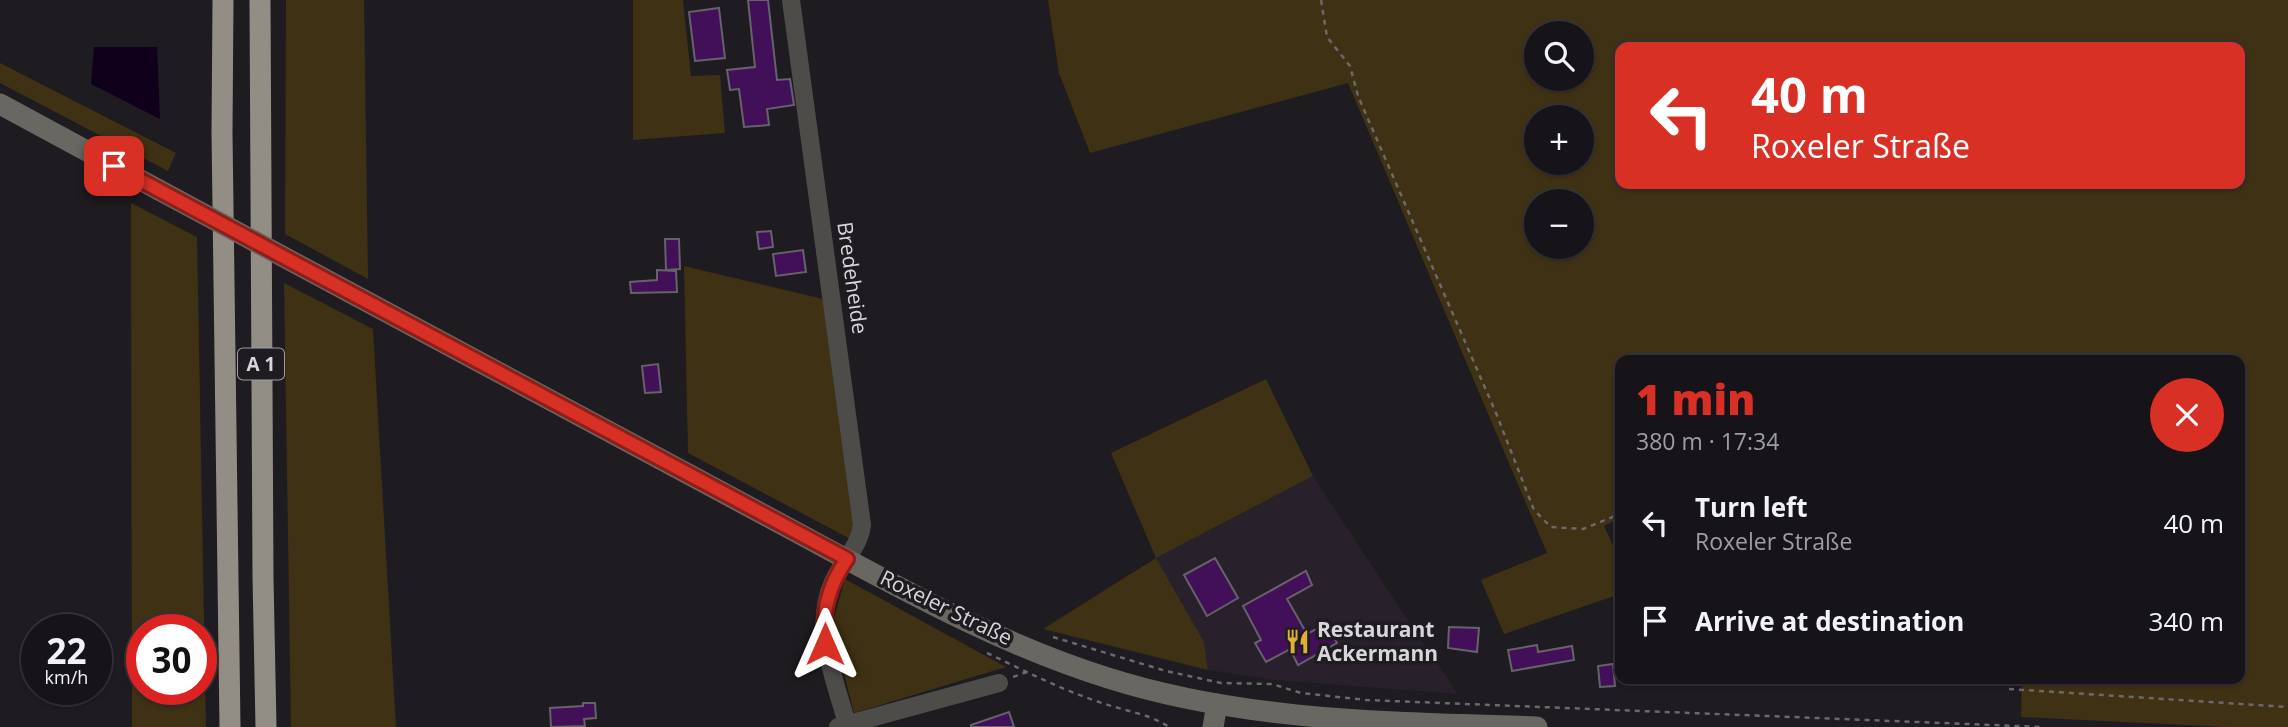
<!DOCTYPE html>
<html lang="en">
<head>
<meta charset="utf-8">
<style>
	:root { --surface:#161419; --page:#232126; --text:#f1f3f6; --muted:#9e9ea2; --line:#353338; --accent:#d93025 }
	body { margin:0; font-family:"Open Sans",sans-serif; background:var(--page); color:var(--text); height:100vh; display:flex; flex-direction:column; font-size:26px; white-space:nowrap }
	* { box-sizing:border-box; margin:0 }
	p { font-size:23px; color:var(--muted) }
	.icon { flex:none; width:38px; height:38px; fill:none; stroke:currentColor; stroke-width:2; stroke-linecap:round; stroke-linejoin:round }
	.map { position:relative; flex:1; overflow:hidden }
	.drawer { position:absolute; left:1615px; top:355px; width:630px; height:329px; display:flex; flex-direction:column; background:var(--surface); border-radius:14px; box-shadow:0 2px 5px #0004,0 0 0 2px var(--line) }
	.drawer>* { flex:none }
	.top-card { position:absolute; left:1615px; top:42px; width:630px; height:147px; border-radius:14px; box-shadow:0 2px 5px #0004,0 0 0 2px var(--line); background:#d93025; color:#fff; overflow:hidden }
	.controls { position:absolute; left:1524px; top:21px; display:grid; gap:14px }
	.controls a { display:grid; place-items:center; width:70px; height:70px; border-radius:50%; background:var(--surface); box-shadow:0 2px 5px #0004,0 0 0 2px var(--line); font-size:35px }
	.speed { position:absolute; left:21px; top:614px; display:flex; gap:14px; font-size:35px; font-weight:700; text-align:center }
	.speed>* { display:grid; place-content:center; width:91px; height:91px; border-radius:50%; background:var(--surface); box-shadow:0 2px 5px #0004,0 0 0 2px var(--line); line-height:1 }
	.speed small { font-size:18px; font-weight:400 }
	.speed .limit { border:10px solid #d22; background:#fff; color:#111 }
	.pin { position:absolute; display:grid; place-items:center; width:60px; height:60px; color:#fff; margin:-30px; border-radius:14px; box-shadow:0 4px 10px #0006 }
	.me { position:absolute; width:77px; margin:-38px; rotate:0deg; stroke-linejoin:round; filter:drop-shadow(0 0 5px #0008) }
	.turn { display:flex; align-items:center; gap:24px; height:147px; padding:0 21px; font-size:32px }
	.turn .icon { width:91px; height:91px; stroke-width:2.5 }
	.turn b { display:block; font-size:49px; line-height:60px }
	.round { display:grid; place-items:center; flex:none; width:74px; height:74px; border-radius:37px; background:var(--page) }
	.head { display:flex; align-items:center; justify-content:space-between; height:119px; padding:0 21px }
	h1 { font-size:42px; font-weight:800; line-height:52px; color:var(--accent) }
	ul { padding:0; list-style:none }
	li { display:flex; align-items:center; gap:21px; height:98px; padding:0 21px }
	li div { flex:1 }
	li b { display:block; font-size:26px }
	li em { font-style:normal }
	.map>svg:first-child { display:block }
	.built { fill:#28212c }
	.green { fill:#3f3113; fill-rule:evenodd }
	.water { fill:#11001c }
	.building { fill:#411059; stroke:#666269; stroke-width:2 }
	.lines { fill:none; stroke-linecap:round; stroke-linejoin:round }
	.path { stroke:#6b686e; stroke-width:2.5; stroke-dasharray:5 5; stroke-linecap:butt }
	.minor { stroke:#4e4c49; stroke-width:18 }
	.secondary { stroke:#696762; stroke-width:21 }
	.motorway { stroke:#928e86; stroke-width:21 }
	.secondary-bridge { stroke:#696762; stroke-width:21 }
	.route-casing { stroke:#8d1f18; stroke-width:18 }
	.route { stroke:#d93025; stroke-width:12 }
	.labels { text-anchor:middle; stroke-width:7; stroke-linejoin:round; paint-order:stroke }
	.shield { fill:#1e1b21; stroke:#a19ea3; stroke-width:2 }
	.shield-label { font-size:19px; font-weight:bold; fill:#d9d6db }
	.street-label { font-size:21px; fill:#d9d6db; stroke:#1e1b21 }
	.poi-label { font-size:21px; font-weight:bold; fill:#d9d6db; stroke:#1e1b21; text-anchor:start }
</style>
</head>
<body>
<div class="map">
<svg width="2288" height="727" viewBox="0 0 2288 727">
	<rect width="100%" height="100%" fill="#1e1b21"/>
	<!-- built -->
	<path class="built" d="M1313,476L1395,601L1458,694L1274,680L1208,670L1204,642L1156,558Z"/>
	<!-- green -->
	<g class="green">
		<path d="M286,0H364L368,279L285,234Z"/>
		<path d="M633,0H683L691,76L720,75L725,133L633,140Z"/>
		<path d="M1048,0H2288V727H2225L2021,717L2022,679H2240V360H1620V518L1604,526L1620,560V594L1504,634L1481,580L1547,553L1348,83L1090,153L1059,73ZM1536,33H1582V79H1536ZM1620,47H2240V184H1620ZM1536,117H1582V163H1536ZM1536,201H1582V247H1536Z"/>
		<path d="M0,63L176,153L168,171L0,83Z"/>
		<path d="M131,203L197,237L206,727H132ZM142,630H201V690H142Z"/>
		<path d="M684,266L823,299L858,543L688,453Z"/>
		<path d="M284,283L373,329L396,727H291Z"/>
		<path d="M1266,379L1313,476L1156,558L1204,642L1208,670L1043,629L1156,558L1111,453Z"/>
		<path d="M845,579L1006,667L854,713L832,625Z"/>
	</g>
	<!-- water -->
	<path class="water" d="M94,47H157L160,119L91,84Z"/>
	<!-- building -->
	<g class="building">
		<path d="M748,0H768L777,80L790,79L794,105L767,109L769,125L744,127L739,89L730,90L727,70L755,67Z"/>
		<path d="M719,8L725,58L695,61L689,12Z"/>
		<path d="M771,231L773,247L759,249L757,232Z"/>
		<path d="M665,239H679L680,269L666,270Z"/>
		<path d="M803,250L806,272L776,276L773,254Z"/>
		<path d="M657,270L676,271L677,292L631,293L630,282L657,280Z"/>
		<path d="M658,364L661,392L645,393L642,366Z"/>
		<path d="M1215,558L1238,598L1207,616L1184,575Z"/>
		<path d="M1306,571L1312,585L1287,599L1307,634L1326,624L1337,643L1298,665L1290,649L1266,662L1255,643L1261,640L1243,606Z"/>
		<path d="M1449,627L1479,628L1477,652L1448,648Z"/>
		<path d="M1537,645L1538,652L1572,646L1574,660L1512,671L1508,650Z"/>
		<path d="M1613,664L1615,686L1600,687L1598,666Z"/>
		<path d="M583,703H595L596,718L584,719L585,726L551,727L550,708L583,706Z"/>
		<path d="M1009,712L1014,727H971V725Z"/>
	</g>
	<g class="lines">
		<!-- path -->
		<g class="path">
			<path d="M1321,0L1327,37L1350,66L1358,96L1496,413L1534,510L1551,527L1583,529L1620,514"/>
			<path d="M1053,637L1166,671L1221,683L1272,684L1301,693L1366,700L2042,727"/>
			<path d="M987,653C1025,671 1062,690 1102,703C1125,711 1150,714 1169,727"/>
			<path d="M1013,677L1027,672"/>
			<path d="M2009,689L2288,707"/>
		</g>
		<!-- minor -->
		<g class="minor">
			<path d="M791,0L862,525C859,548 842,561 833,582C812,628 835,679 847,724"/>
			<path d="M838,727L999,683"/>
		</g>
		<!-- secondary -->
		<g class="secondary">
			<path d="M0,104L159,190"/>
			<path d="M349,292C489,367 630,443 770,518C879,576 989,641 1108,678C1247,722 1393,722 1537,727"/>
			<path d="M1213,727L1217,704"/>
		</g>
		<!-- motorway -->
		<g class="motorway">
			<path d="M223,0L222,133L230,727"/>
			<path d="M260,0L263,577L266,727"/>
		</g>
		<!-- secondary-bridge -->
		<path class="secondary-bridge" d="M159,190L349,292"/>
	</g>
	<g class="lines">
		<defs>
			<path id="route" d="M114,166L847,559C828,586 822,612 825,644"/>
		</defs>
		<!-- route casing -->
		<use href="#route" class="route-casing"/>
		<!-- route -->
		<use href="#route" class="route"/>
	</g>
	<!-- icons -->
	<defs>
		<symbol id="restaurant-bare" viewBox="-9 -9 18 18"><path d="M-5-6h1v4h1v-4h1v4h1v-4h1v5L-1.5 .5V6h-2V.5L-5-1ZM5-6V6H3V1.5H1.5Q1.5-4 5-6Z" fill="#e0b034" stroke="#1e1b21" stroke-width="2.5" paint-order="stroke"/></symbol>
	</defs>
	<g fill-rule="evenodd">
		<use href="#restaurant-bare" x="1280" y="624" width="35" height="35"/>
	</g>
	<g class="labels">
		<!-- shield labels -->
		<rect class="shield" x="238" y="348.5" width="46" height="31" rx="5"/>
		<g class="shield-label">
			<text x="261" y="371">A 1</text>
		</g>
		<!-- street labels -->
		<g class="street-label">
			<text transform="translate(852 278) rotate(82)" y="7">Bredeheide</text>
			<text transform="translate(946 608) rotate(26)" y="7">Roxeler Straße</text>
		</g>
		<!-- poi labels -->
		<g class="poi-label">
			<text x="1317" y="637">Restaurant<tspan x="1317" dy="24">Ackermann</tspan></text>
		</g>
	</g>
</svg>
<div class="controls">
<a><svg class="icon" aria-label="search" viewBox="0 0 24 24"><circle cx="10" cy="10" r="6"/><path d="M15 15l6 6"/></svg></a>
<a>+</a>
<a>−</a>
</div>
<div class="speed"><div>22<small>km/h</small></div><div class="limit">30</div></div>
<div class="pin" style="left:114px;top:166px;background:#d93025"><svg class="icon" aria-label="arrive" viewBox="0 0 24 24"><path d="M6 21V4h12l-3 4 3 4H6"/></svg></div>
<svg class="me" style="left:825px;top:644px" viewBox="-20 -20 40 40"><path d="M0-17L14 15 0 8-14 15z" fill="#d93025" stroke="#fff" stroke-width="4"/></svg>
<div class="top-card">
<div class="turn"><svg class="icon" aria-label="left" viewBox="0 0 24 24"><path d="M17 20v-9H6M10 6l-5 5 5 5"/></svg><div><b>40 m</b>Roxeler Straße</div></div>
</div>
<section class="drawer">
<div class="head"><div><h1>1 min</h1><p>380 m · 17:34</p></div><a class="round" style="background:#d93025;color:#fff"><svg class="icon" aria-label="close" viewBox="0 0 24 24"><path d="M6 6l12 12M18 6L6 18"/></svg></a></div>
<ul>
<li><svg class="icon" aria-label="left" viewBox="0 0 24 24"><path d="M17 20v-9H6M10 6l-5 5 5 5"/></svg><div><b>Turn left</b><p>Roxeler Straße</p></div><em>40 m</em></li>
<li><svg class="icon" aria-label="arrive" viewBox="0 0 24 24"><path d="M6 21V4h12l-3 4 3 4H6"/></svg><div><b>Arrive at destination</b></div><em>340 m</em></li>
</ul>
</section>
</div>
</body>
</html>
